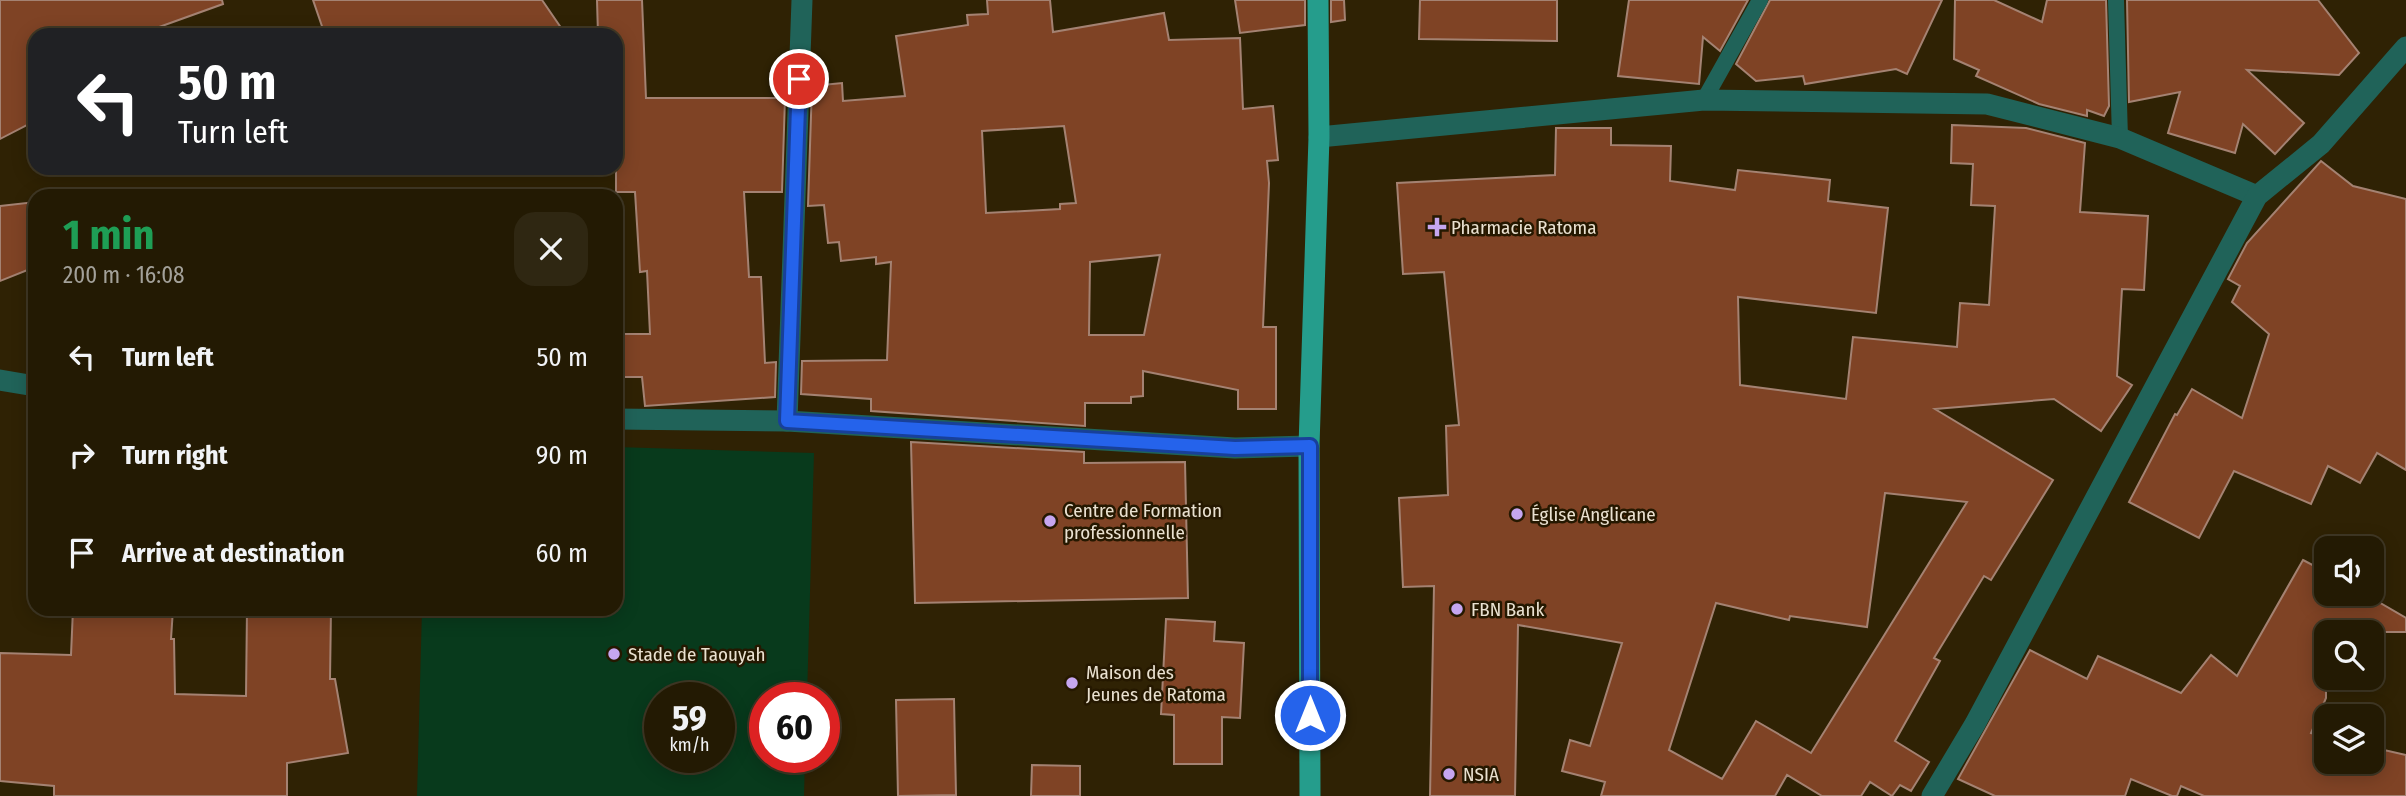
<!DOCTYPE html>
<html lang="en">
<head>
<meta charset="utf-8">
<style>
	:root { --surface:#231a03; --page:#2f2712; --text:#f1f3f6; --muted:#a3a19a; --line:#403825 }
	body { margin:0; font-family:"Fira Sans Condensed",sans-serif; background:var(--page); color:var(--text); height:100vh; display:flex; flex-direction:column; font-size:26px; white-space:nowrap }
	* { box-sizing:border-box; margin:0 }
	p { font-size:23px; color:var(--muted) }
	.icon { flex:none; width:38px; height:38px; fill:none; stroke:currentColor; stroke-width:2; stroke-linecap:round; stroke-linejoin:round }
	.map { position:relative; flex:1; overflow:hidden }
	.side { position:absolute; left:28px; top:189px; width:595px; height:427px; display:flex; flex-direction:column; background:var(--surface); border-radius:21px; box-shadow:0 4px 18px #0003,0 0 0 2px var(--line) }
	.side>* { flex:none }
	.guide { position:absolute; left:28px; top:28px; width:595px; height:147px; border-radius:21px; box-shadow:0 4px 18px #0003,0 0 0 2px var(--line); background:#202124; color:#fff; overflow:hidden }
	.fabs { position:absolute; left:2314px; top:536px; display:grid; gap:14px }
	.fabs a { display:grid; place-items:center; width:70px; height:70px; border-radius:14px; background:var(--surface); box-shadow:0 4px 18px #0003,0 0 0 2px var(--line); font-size:35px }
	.speed { position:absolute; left:644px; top:682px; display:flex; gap:14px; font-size:35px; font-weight:700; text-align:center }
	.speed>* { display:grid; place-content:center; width:91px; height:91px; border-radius:50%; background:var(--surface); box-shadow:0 4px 18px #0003,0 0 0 2px var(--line); line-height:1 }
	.speed small { font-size:18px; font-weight:400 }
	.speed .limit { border:10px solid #d22; background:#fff; color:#111 }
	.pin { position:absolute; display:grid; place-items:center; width:60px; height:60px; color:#fff; margin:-30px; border:4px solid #fff; border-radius:50%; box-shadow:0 2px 7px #0007 }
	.me { position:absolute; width:77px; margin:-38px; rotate:0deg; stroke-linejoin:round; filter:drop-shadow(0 0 5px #0008) }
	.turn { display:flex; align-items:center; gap:24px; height:147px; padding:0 35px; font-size:32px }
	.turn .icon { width:91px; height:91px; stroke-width:2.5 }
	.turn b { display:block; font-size:49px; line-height:60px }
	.round { display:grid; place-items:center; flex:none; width:74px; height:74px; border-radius:21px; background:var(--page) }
	.overview { display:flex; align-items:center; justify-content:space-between; height:119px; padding:0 35px }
	h1 { font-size:42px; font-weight:700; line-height:52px; color:#1e9e55 }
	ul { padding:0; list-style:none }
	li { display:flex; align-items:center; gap:21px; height:98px; padding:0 35px }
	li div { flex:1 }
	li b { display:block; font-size:26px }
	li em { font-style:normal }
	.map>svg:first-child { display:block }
	.green { fill:#083a1c; fill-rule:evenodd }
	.building { fill:#7f4325; stroke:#a48272; stroke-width:2; fill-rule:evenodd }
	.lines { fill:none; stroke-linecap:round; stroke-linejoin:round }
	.lane { stroke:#206359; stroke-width:16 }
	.street { stroke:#206359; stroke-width:21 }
	.primary { stroke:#259d8c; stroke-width:21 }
	.route-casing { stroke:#184099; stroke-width:18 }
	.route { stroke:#2563eb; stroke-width:12 }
	.poi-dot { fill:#c6a6f0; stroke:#251800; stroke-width:2.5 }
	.labels { text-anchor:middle; stroke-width:5; stroke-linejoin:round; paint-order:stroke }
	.poi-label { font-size:19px; fill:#eae1d0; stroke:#251800; text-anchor:start }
</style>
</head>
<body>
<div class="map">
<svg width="2406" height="796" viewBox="0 0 2406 796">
	<rect width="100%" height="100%" fill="#2f2204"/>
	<!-- green -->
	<path class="green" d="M616,447L814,453L807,698H765V758H805L804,796H417L422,609H616ZM660,698H719V758H660Z"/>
	<!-- building -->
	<g class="building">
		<path d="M0,0H222L223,4L137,35H35V121L0,139Z"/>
		<path d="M313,0H542L566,35H325Z"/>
		<path d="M597,0H642L646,98H785L782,192H744L749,277H761L765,363L776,362L775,397L645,406L642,377H616V334H650L647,271L640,272L635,192H616V35H598Z"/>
		<path d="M987,0H1050L1053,32L1164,13L1169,40L1240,38L1243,109L1273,106L1278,160L1267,161L1269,183L1263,327H1276V409H1238V390L1143,371V396L1131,397V403H1085V426L871,411V399L801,394L802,361L887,360L891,262L876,264V257L841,261L839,242L828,243L824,205L808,206L812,86L842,83L843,101L905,96L896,36L968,25L967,15L988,14ZM1064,126L1076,203L1060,204V209L986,213L982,131ZM1160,255L1144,335H1089L1090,262Z"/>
		<path d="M1235,0H1305V25L1240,33Z"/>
		<path d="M1331,0H1344L1345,20L1331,22Z"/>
		<path d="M1420,0H1557V41L1419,39Z"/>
		<path d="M1629,0H1748L1720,51L1703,37L1699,84L1618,76Z"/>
		<path d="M1770,0H1942L1907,74L1896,69L1805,84L1803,76L1756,81L1736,64Z"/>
		<path d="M1955,0H1994L2042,22L2047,0H2106L2109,106L2104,116L2087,110V116L2039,104L1976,76L1979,70L1954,59Z"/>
		<path d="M2127,0H2318L2359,53L2339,75L2247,70L2304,123L2275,154L2243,124L2235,153L2168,133L2180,92L2129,102Z"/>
		<path d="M1952,125L2026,128L2085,143L2080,212L2148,216L2144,290L2122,289L2117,376L2132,385L2101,431L2054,399L1935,409L2053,480L1991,580L1984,576L1934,658L1940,661L1895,741L1929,762L1911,791L1900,785L1892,796L1870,782L1861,796H1822L1787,775L1775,796H1601L1605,782L1562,771L1570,740L1590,746L1622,643L1518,625L1515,796H1430L1434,586L1403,587L1399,498L1448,495L1446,426L1459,425L1444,272L1403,274L1397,183L1555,175L1556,128H1611V145L1671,146L1670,181L1735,190L1738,170L1830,180L1828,201L1888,208L1876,313L1738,297L1740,385L1846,399L1853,337L1957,347L1960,303L1989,305L1995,206L1971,205L1973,164L1951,163ZM1885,493L1967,502L1811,753L1756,721L1722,779L1669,750L1716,603L1789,620L1790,616L1867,627Z"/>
		<path d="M2321,161L2353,186L2406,199V470L2377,453L2360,483L2328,466L2311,504L2234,471L2199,538L2129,502L2175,414L2177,415L2192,389L2242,418L2269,334L2232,302L2240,286L2228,279L2247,243Z"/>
		<path d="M35,202V267L0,281V206Z"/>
		<path d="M911,442L1084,452V463L1185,462L1188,598L915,603Z"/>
		<path d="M2303,560L2326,572V593H2363L2406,618V632H2326V698L2311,733L2326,737V772L2332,761H2371V747L2406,755V796H2204L2181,786L2177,796H2172L2131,779L2125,796H1995L1958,779L2030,650L2087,679L2098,656L2181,693L2211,655L2237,676Z"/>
		<path d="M73,609H173L171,639H174L175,694L246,696L247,609H331L330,679H335L348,753L287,763V796H54V786L0,781V653L71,655Z"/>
		<path d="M1166,619L1215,622L1214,641L1244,643L1240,718L1222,717V764H1174V715L1161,714Z"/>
		<path d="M954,699L956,795L898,796L896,700Z"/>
		<path d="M1032,765L1080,766V796H1031Z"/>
	</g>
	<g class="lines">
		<!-- lane -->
		<g class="lane">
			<path d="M2116,0L2120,138"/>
			<path d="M1704,100L1760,0"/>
		</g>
		<!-- street -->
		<g class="street">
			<path d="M1319,137L1704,100L1987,104L2120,138L2257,196"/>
			<path d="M0,380L35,386"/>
			<path d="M616,419L787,421L1235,448L1309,446"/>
			<path d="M787,421L802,0"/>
			<path d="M1932,796L1975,724L2257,196L2321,144L2406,47"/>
		</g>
		<!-- primary -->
		<path class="primary" d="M1310,796L1309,446L1319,137L1318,0"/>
	</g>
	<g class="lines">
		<defs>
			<path id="route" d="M799,79L787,421L1235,448L1310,446V715"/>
		</defs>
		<!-- route casing -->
		<use href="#route" class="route-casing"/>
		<!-- route -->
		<use href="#route" class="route"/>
	</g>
	<!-- markers -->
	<g class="poi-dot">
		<path d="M1433.5 216.5h7v7h7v7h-7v7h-7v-7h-7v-7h7z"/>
		<circle cx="1517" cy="514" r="7"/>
		<circle cx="1050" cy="521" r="7"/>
		<circle cx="1457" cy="609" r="7"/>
		<circle cx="614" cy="654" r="7"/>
		<circle cx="1072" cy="683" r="7"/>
		<circle cx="1449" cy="774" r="7"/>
	</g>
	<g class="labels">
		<!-- poi labels -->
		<g class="poi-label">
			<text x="1451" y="234">Pharmacie Ratoma</text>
			<text x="1064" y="517">Centre de Formation<tspan x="1064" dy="22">professionnelle</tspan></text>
			<text x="1531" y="521">Église Anglicane</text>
			<text x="1471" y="616">FBN Bank</text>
			<text x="628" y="661">Stade de Taouyah</text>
			<text x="1086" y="679">Maison des<tspan x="1086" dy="22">Jeunes de Ratoma</tspan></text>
			<text x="1463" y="781">NSIA</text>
		</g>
	</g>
</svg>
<div class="fabs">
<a><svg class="icon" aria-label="sound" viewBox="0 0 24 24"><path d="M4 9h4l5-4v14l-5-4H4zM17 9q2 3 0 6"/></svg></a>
<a><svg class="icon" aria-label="search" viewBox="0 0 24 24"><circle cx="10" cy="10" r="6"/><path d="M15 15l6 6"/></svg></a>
<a><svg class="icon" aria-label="layers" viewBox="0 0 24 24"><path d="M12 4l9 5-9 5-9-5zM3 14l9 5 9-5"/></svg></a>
</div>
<div class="speed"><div>59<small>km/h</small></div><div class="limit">60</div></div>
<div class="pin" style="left:799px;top:79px;background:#d93025"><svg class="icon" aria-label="arrive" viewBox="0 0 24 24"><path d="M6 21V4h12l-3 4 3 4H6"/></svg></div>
<svg class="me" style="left:1310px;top:715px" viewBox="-20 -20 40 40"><circle r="17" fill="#2563eb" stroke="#fff" stroke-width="3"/><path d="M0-11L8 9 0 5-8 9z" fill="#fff"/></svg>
<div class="guide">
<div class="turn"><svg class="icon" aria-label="left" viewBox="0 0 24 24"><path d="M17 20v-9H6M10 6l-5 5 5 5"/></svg><div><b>50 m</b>Turn left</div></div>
</div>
<section class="side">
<div class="overview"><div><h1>1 min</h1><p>200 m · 16:08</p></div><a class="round"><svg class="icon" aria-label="close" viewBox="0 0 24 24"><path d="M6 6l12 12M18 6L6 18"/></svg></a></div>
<ul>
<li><svg class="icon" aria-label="left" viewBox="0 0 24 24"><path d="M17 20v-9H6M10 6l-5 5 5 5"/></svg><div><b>Turn left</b></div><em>50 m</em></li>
<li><svg class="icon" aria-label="right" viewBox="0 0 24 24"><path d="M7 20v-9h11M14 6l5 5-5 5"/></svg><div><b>Turn right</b></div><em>90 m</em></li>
<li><svg class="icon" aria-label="arrive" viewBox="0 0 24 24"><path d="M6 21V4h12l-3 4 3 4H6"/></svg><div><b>Arrive at destination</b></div><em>60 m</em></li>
</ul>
</section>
</div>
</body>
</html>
